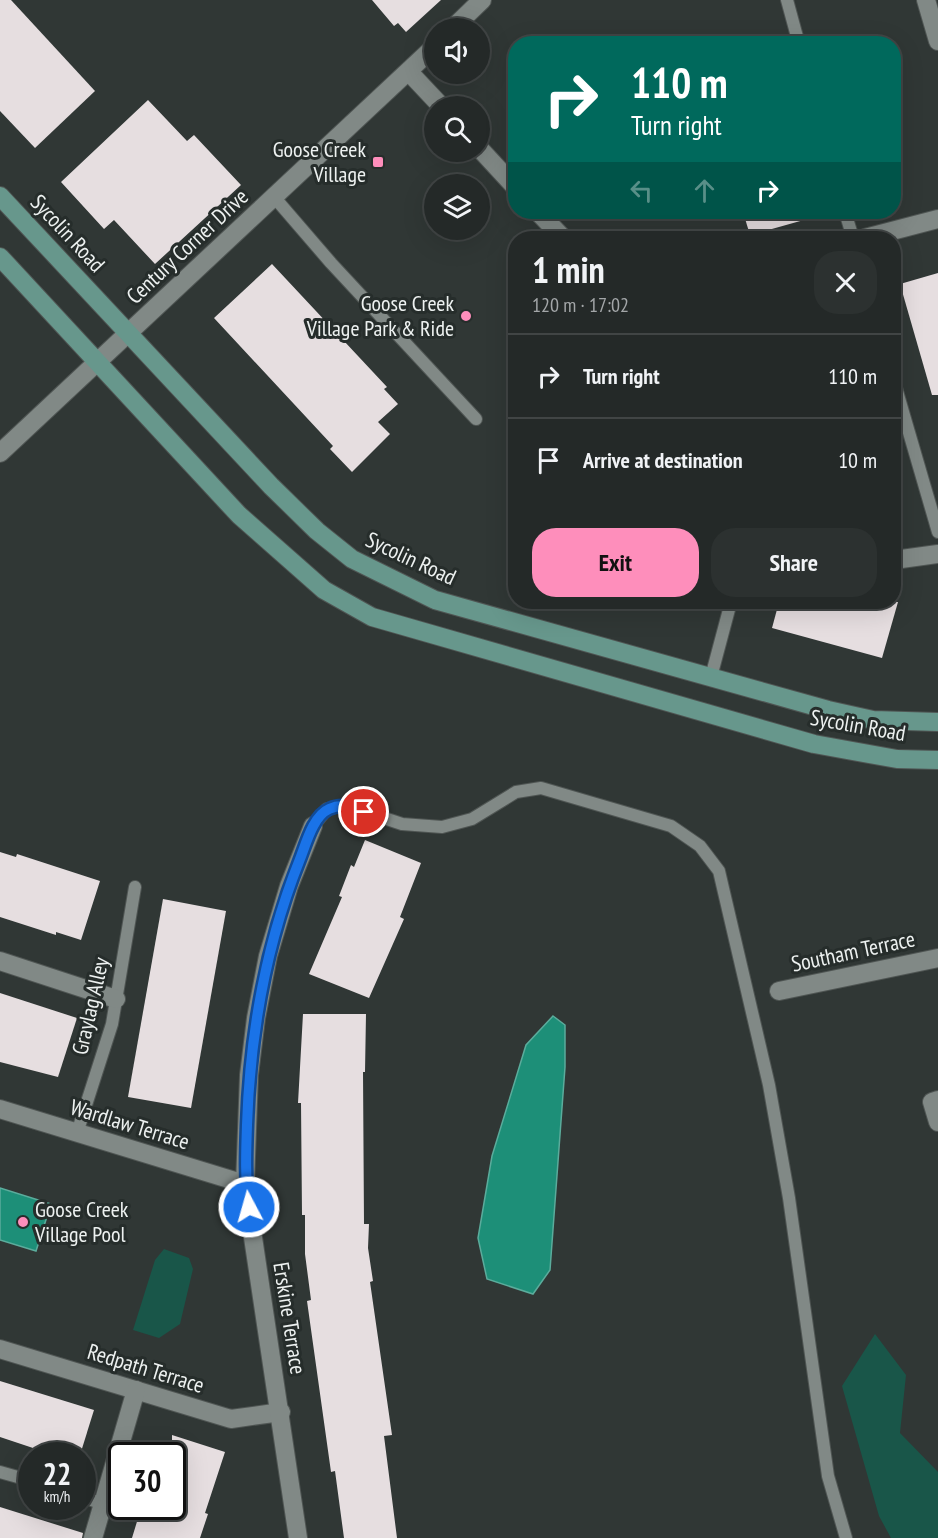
<!DOCTYPE html>
<html lang="en">
<head>
<meta charset="utf-8">
<style>
	:root { --surface:#242928; --page:#2c3130; --text:#f1f3f6; --muted:#a3a6a8; --line:#414545; --accent:#fe8ebb }
	body { margin:0; font-family:"PT Sans Narrow",sans-serif; background:var(--page); color:var(--text); height:100vh; display:flex; flex-direction:column; font-size:22px; white-space:nowrap }
	* { box-sizing:border-box; margin:0 }
	p { font-size:20px; color:var(--muted) }
	.icon { flex:none; width:33px; height:33px; fill:none; stroke:currentColor; stroke-width:2; stroke-linecap:round; stroke-linejoin:round }
	.map { position:relative; flex:1; overflow:hidden }
	.drawer { position:absolute; left:508px; top:231px; width:393px; height:378px; display:flex; flex-direction:column; background:var(--surface); border-radius:24px; box-shadow:0 6px 24px #0002,0 0 0 2px var(--line) }
	.drawer>* { flex:none }
	.top-card { position:absolute; left:508px; top:36px; width:393px; height:183px; border-radius:24px; box-shadow:0 6px 24px #0002,0 0 0 2px var(--line); background:#00695c; color:#fff; overflow:hidden }
	.buttons { position:absolute; left:424px; top:18px; display:grid; gap:12px }
	.buttons a { display:grid; place-items:center; width:66px; height:66px; border-radius:50%; background:var(--surface); box-shadow:0 6px 24px #0002,0 0 0 2px var(--line); font-size:30px }
	.speed { position:absolute; left:18px; top:1442px; display:flex; gap:12px; font-size:30px; font-weight:700; text-align:center }
	.speed>* { display:grid; place-content:center; width:78px; height:78px; border-radius:50%; background:var(--surface); box-shadow:0 6px 24px #0002,0 0 0 2px var(--line); line-height:1 }
	.speed small { font-size:15px; font-weight:400 }
	.speed .limit { border:3px solid #111; border-radius:9px; background:#fff; color:#111 }
	.pin { position:absolute; display:grid; place-items:center; width:51px; height:51px; color:#fff; margin:-26px; border:3px solid #fff; border-radius:50%; box-shadow:0 2px 6px #0007 }
	.me { position:absolute; width:66px; margin:-33px; rotate:354deg; stroke-linejoin:round; filter:drop-shadow(0 0 4px #0008) }
	.turn { display:flex; align-items:center; gap:21px; height:126px; padding:0 24px; font-size:27px }
	.turn .icon { width:78px; height:78px; stroke-width:2.5 }
	.turn b { display:block; font-size:42px; line-height:51px }
	.lanes { display:flex; align-items:center; height:57px; padding:0 24px; background:#0003; justify-content:center; gap:30px; direction:ltr }
	.lanes .off { opacity:.35 }
	.round { display:grid; place-items:center; flex:none; width:63px; height:63px; border-radius:24px; background:var(--page) }
	.overview { display:flex; align-items:center; justify-content:space-between; height:102px; padding:0 24px }
	h1 { font-size:36px; font-weight:600; line-height:45px }
	.button { display:flex; gap:12px; margin-top:auto; padding:12px 24px }
	.button a { flex:1; height:69px; border-radius:24px; background:var(--accent); color:#111; font-size:24px; font-weight:600; line-height:69px; text-align:center }
	.button a+a { background:var(--page); color:var(--text) }
	ul { padding:0; list-style:none }
	li { display:flex; align-items:center; gap:18px; height:84px; padding:0 24px; border-top:2px solid var(--line) }
	li div { flex:1 }
	li b { display:block; font-size:22px }
	li em { font-style:normal }
	.map>svg:first-child { display:block }
	.green { fill:#195649 }
	.water { fill:#1d8f78; stroke:#5bac9c; stroke-width:1.5 }
	.building { fill:#e6dee0 }
	.lines { fill:none; stroke-linecap:round; stroke-linejoin:round }
	.lane-casing { stroke:#4f5553; stroke-width:14 }
	.street-casing { stroke:#4f5553; stroke-width:20 }
	.secondary-casing { stroke:#4f5553; stroke-width:20 }
	.lane { stroke:#818986; stroke-width:12 }
	.street { stroke:#818986; stroke-width:18 }
	.secondary { stroke:#67978c; stroke-width:18 }
	.route-casing { stroke:#114b97; stroke-width:15 }
	.route { stroke:#1a73e8; stroke-width:10 }
	.poi-dot { fill:#fe8ebb; stroke:#262d2b; stroke-width:2 }
	.labels { text-anchor:middle; stroke-width:6; stroke-linejoin:round; paint-order:stroke }
	.poi-label { font-size:22px; fill:#edf1f0; stroke:#262d2b; text-anchor:end }
	.street-label { font-size:22px; fill:#edf1f0; stroke:#262d2b }
</style>
</head>
<body>
<div class="map">
<svg width="938" height="1538" viewBox="0 0 938 1538">
	<rect width="100%" height="100%" fill="#303735"/>
	<!-- green -->
	<g class="green">
		<path d="M164,1249L189,1258L193,1269L180,1324L159,1338L133,1330L155,1260Z"/>
		<path d="M875,1334L906,1375L900,1433L938,1472V1538H891L879,1516L842,1386Z"/>
	</g>
	<!-- water -->
	<g class="water">
		<path d="M553,1016L565,1025V1067L550,1270L533,1294L487,1279L478,1238L492,1156L526,1045Z"/>
		<path d="M0,1188L51,1204L36,1251L0,1240Z"/>
	</g>
	<!-- building -->
	<g class="building">
		<path d="M0,0H11L95,91L35,148L0,111Z"/>
		<path d="M372,0H441L406,32L398,23L394,26Z"/>
		<path d="M148,100L187,141L194,135L241,185L155,264L114,220L104,229L61,182Z"/>
		<path d="M743,212H810L811,218L750,235Z"/>
		<path d="M272,264L387,387L384,389L398,404L378,422L390,434L352,472L330,449L333,446L214,318Z"/>
		<path d="M938,273V395H932L900,284Z"/>
		<path d="M779,602H898L882,658L772,628Z"/>
		<path d="M365,840L421,863L400,917L404,919L369,998L309,974L342,897L339,896L351,865L354,867Z"/>
		<path d="M0,852L16,857L17,854L100,881L81,940L56,932V935L0,917Z"/>
		<path d="M163,899L226,911L191,1108L128,1097Z"/>
		<path d="M0,993L77,1018L58,1077L0,1062Z"/>
		<path d="M303,1014H366L365,1072H363L364,1224H369L368,1248L373,1281L370,1282L392,1435L384,1436L397,1538H344L335,1471L331,1472L307,1301L311,1300L305,1254V1215H302L301,1103H298Z"/>
		<path d="M0,1381L94,1410L80,1455H54L0,1437Z"/>
		<path d="M172,1435L225,1452L205,1513L208,1514L200,1538H132L139,1515L143,1516L146,1506H172Z"/>
		<path d="M0,1507L83,1533L82,1538H0Z"/>
	</g>
	<g class="lines">
		<defs>
			<g id="lane">
				<path d="M787,0L799,44"/>
				<path d="M275,198L331,263L476,419"/>
				<path d="M845,212L853,238"/>
				<path d="M894,381L938,532"/>
				<path d="M711,677L731,602"/>
				<path d="M313,826L327,809L345,805L402,824L442,827L472,819L516,792L541,788L671,826L700,846L719,871L769,1085L789,1198L828,1476L846,1538"/>
				<path d="M77,1133L112,1024L135,887"/>
				<path d="M0,1472L32,1481"/>
				<path d="M82,1497L104,1504"/>
			</g>
			<g id="street">
				<path d="M926,0L938,41"/>
				<path d="M453,28L482,0"/>
				<path d="M409,72L441,106"/>
				<path d="M480,149L516,188"/>
				<path d="M538,212L563,238"/>
				<path d="M865,238L938,219"/>
				<path d="M0,453L435,46"/>
				<path d="M894,560L938,554"/>
				<path d="M0,961L116,999"/>
				<path d="M779,991L938,958"/>
				<path d="M938,1100L932,1102L938,1122"/>
				<path d="M0,1109L245,1184"/>
				<path d="M0,1349L231,1419L281,1412"/>
				<path d="M93,1538L136,1390"/>
				<path d="M298,1538L245,1184L249,1075L256,1018L268,956L289,886L313,826"/>
			</g>
			<g id="secondary">
				<path d="M0,196L271,486L317,531L352,559L435,600L828,710L873,720L938,722"/>
				<path d="M0,257L239,515L324,590L372,617L814,744L897,759L938,760"/>
			</g>
		</defs>
		<!-- lane casing -->
		<use href="#lane" class="lane-casing"/>
		<!-- street casing -->
		<use href="#street" class="street-casing"/>
		<!-- secondary casing -->
		<use href="#secondary" class="secondary-casing"/>
		<!-- lane -->
		<use href="#lane" class="lane"/>
		<!-- street -->
		<use href="#street" class="street"/>
		<!-- secondary -->
		<use href="#secondary" class="secondary"/>
	</g>
	<g class="lines">
		<defs>
			<path id="route" d="M249,1207C245,1179 246,1153 247,1125C250,1033 266,944 300,859C306,844 313,816 329,809C342,803 352,807 364,812"/>
		</defs>
		<!-- route casing -->
		<use href="#route" class="route-casing"/>
		<!-- route -->
		<use href="#route" class="route"/>
	</g>
	<!-- markers -->
	<g class="poi-dot">
		<rect x="372" y="156" width="12" height="12" rx="3"/>
		<circle cx="466" cy="316" r="6"/>
		<circle cx="23" cy="1222" r="6"/>
	</g>
	<g class="labels">
		<!-- poi labels -->
		<g class="poi-label">
			<text x="366" y="157">Goose Creek<tspan x="366" dy="25">Village</tspan></text>
			<text x="454" y="311">Goose Creek<tspan x="454" dy="25">Village Park &amp; Ride</tspan></text>
			<text x="35" y="1217" text-anchor="start">Goose Creek<tspan x="35" dy="25">Village Pool</tspan></text>
		</g>
		<!-- street labels -->
		<g class="street-label">
			<text transform="translate(68 233) rotate(47)" y="8">Sycolin Road</text>
			<text transform="translate(187 246) rotate(-43)" y="8">Century Corner Drive</text>
			<text transform="translate(411 558) rotate(25)" y="8">Sycolin Road</text>
			<text transform="translate(858 725) rotate(10)" y="8">Sycolin Road</text>
			<text transform="translate(853 951) rotate(-12)" y="8">Southam Terrace</text>
			<text transform="translate(90 1006) rotate(-77)" y="8">Graylag Alley</text>
			<text transform="translate(130 1124) rotate(17)" y="8">Wardlaw Terrace</text>
			<text transform="translate(290 1318) rotate(81)" y="8">Erskine Terrace</text>
			<text transform="translate(146 1368) rotate(17)" y="8">Redpath Terrace</text>
		</g>
	</g>
</svg>
<div class="buttons">
<a><svg class="icon" aria-label="sound" viewBox="0 0 24 24"><path d="M4 9h4l5-4v14l-5-4H4zM17 9q2 3 0 6"/></svg></a>
<a><svg class="icon" aria-label="search" viewBox="0 0 24 24"><circle cx="10" cy="10" r="6"/><path d="M15 15l6 6"/></svg></a>
<a><svg class="icon" aria-label="layers" viewBox="0 0 24 24"><path d="M12 4l9 5-9 5-9-5zM3 14l9 5 9-5"/></svg></a>
</div>
<div class="speed"><div>22<small>km/h</small></div><div class="limit">30</div></div>
<div class="pin" style="left:364px;top:812px;background:#d93025"><svg class="icon" aria-label="arrive" viewBox="0 0 24 24"><path d="M6 21V4h12l-3 4 3 4H6"/></svg></div>
<svg class="me" style="left:249px;top:1207px" viewBox="-20 -20 40 40"><circle r="17" fill="#1a73e8" stroke="#fff" stroke-width="3"/><path d="M0-11L8 9 0 5-8 9z" fill="#fff"/></svg>
<div class="top-card">
<div class="turn"><svg class="icon" aria-label="right" viewBox="0 0 24 24"><path d="M7 20v-9h11M14 6l5 5-5 5"/></svg><div><b>110 m</b>Turn right</div></div>
<div class="lanes"><svg class="icon off" aria-label="left" viewBox="0 0 24 24"><path d="M17 20v-9H6M10 6l-5 5 5 5"/></svg><svg class="icon off" aria-label="ahead" viewBox="0 0 24 24"><path d="M12 20V5M6 11l6-6 6 6"/></svg><svg class="icon" aria-label="right" viewBox="0 0 24 24"><path d="M7 20v-9h11M14 6l5 5-5 5"/></svg></div>
</div>
<section class="drawer">
<div class="overview"><div><h1>1 min</h1><p>120 m · 17:02</p></div><a class="round"><svg class="icon" aria-label="close" viewBox="0 0 24 24"><path d="M6 6l12 12M18 6L6 18"/></svg></a></div>
<ul>
<li><svg class="icon" aria-label="right" viewBox="0 0 24 24"><path d="M7 20v-9h11M14 6l5 5-5 5"/></svg><div><b>Turn right</b></div><em>110 m</em></li>
<li><svg class="icon" aria-label="arrive" viewBox="0 0 24 24"><path d="M6 21V4h12l-3 4 3 4H6"/></svg><div><b>Arrive at destination</b></div><em>10 m</em></li>
</ul>
<div class="button"><a>Exit</a><a>Share</a></div>
</section>
</div>
</body>
</html>
